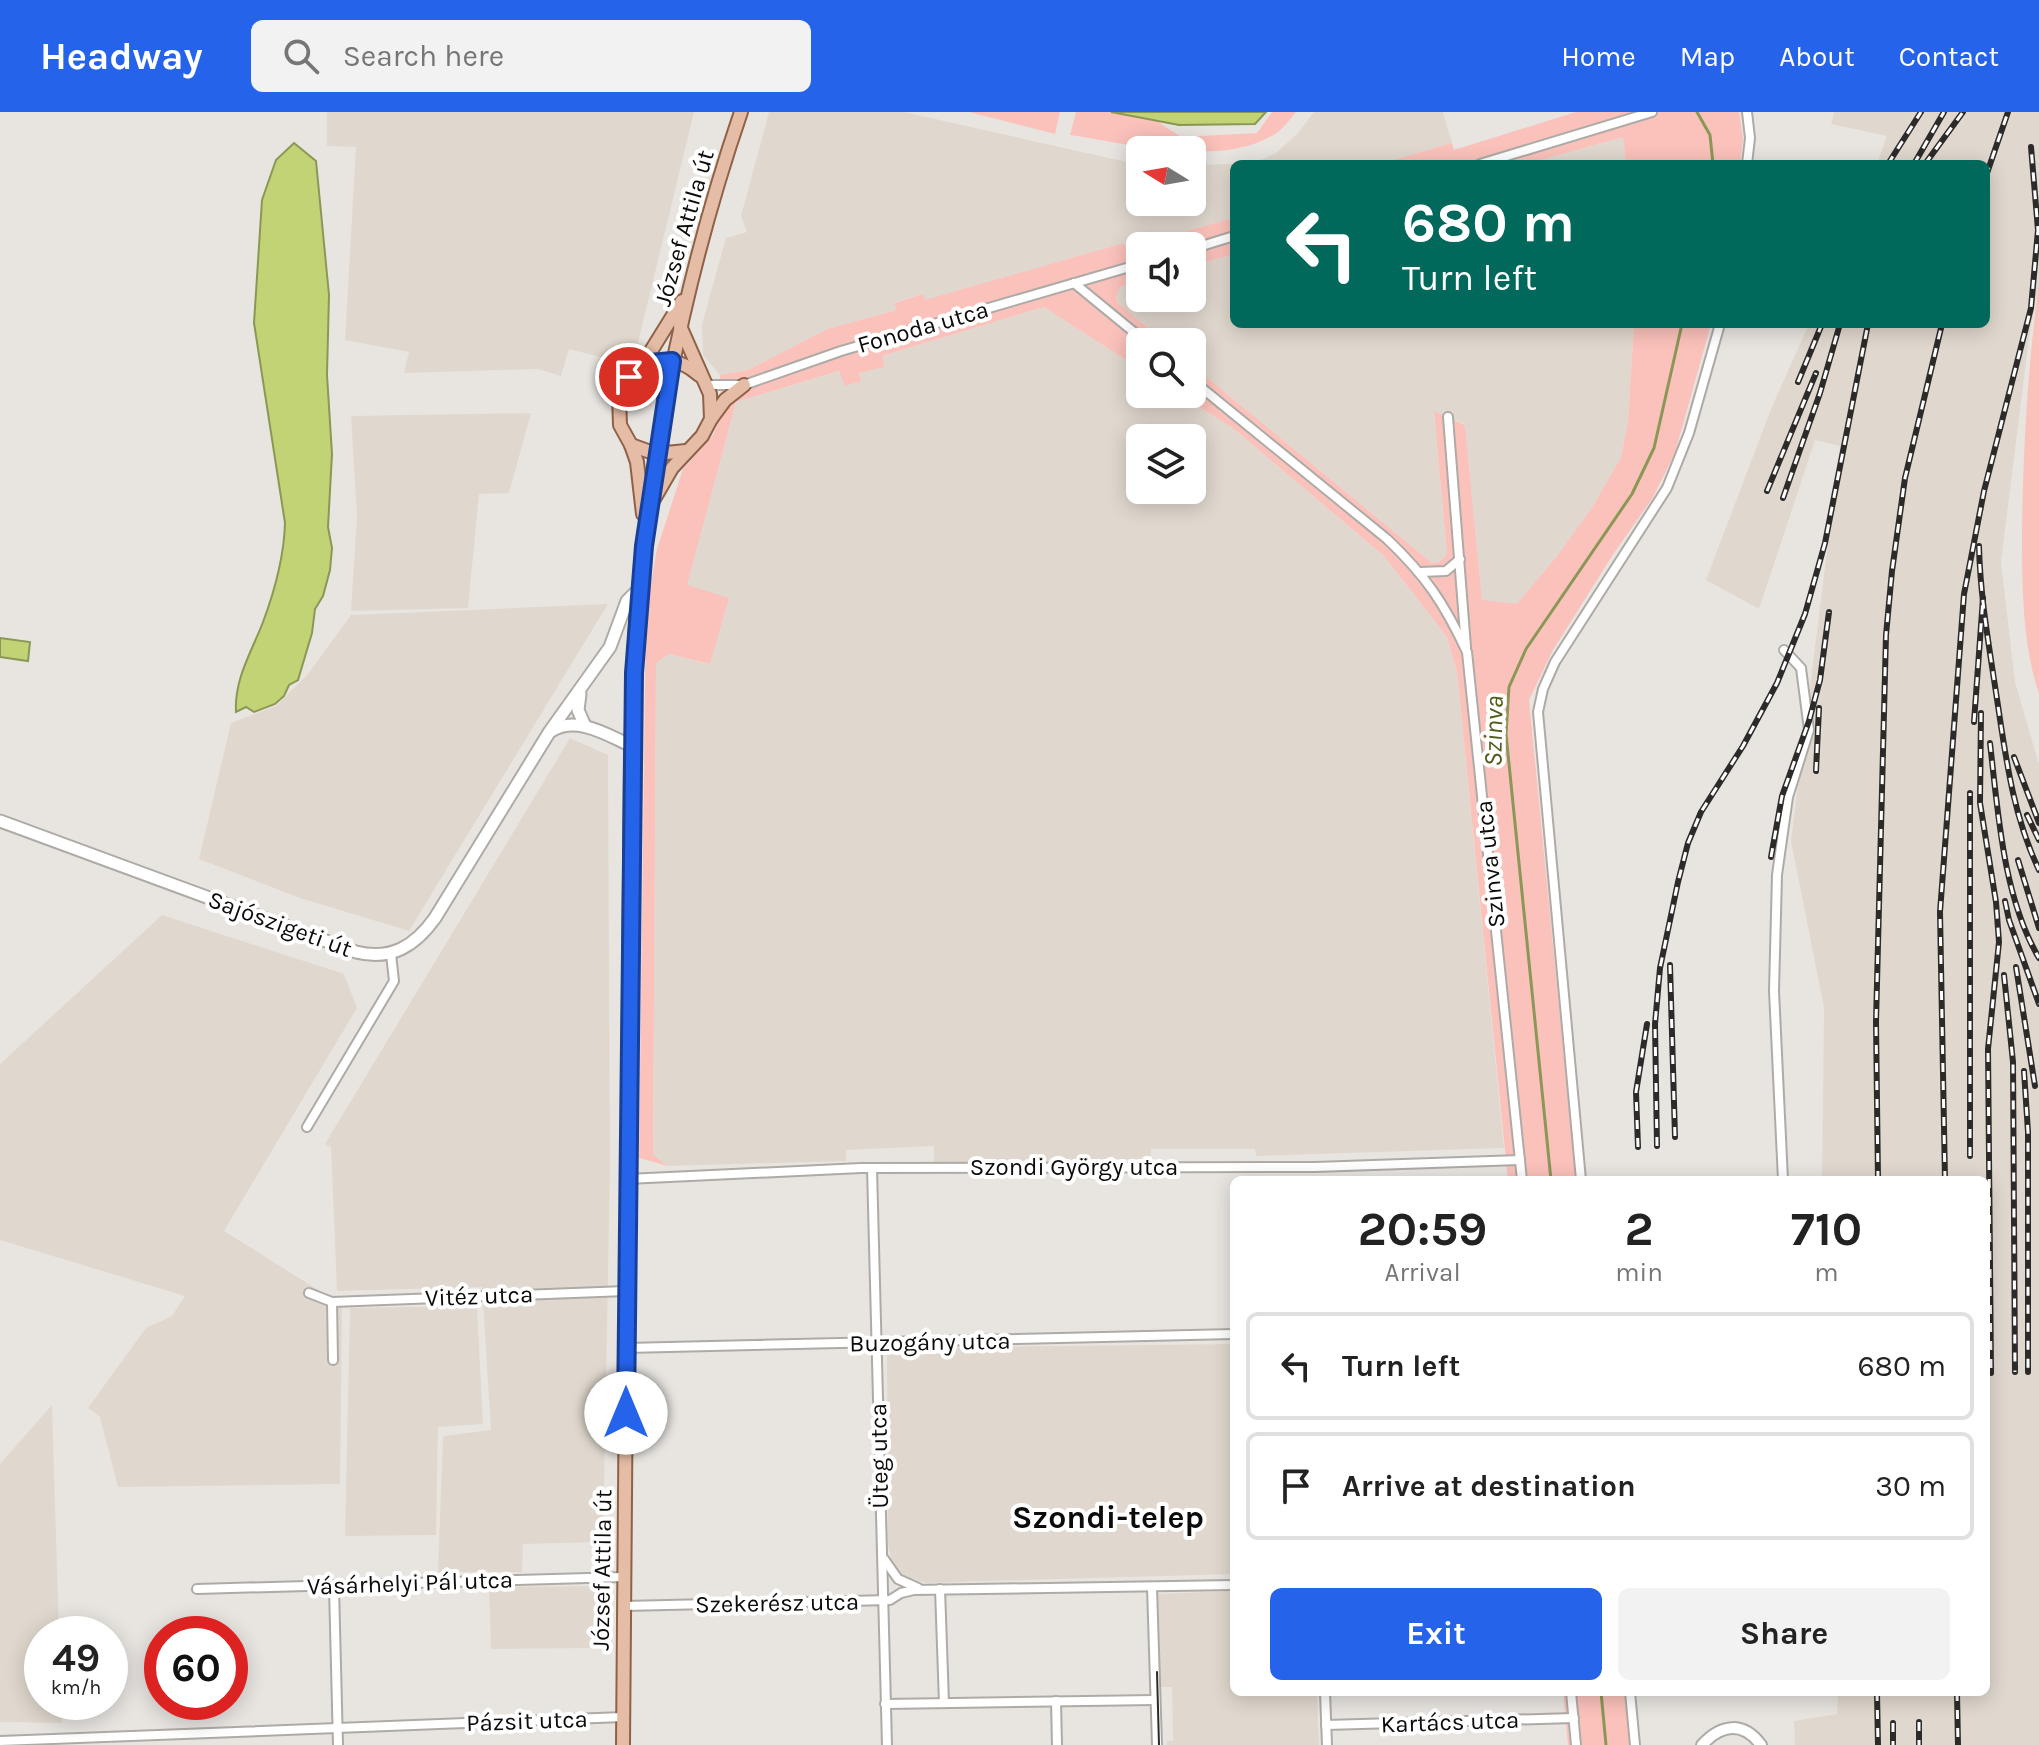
<!DOCTYPE html>
<html lang="en">
<head>
<meta charset="utf-8">
<style>
	:root { --surface:#fff; --page:#f2f2f2; --text:#222; --muted:#767676; --line:#e0e0e0; --accent:#2563eb }
	body { margin:0; font-family:Karla,sans-serif; background:var(--page); color:var(--text); height:100vh; display:flex; flex-direction:column; font-size:30px; white-space:nowrap }
	* { box-sizing:border-box; margin:0 }
	p { font-size:26px; color:var(--muted) }
	.icon { flex:none; width:44px; height:44px; fill:none; stroke:currentColor; stroke-width:2; stroke-linecap:round; stroke-linejoin:round }
	.map { position:relative; flex:1; overflow:hidden }
	.panel { position:absolute; left:1230px; top:1064px; width:760px; height:520px; display:flex; flex-direction:column; background:var(--surface); border-radius:12px; box-shadow:0 4px 20px #0003 }
	.panel>* { flex:none }
	.guide { position:absolute; left:1230px; top:48px; width:760px; height:168px; border-radius:12px; box-shadow:0 4px 20px #0003; background:#00695c; color:#fff; overflow:hidden }
	.needle { width:52px; rotate:281deg }
	.buttons { position:absolute; left:1126px; top:24px; display:grid; gap:16px }
	.buttons a { display:grid; place-items:center; width:80px; height:80px; border-radius:12px; background:var(--surface); box-shadow:0 4px 20px #0003; font-size:40px }
	.speed { position:absolute; left:24px; top:1504px; display:flex; gap:16px; font-size:40px; font-weight:700; text-align:center }
	.speed>* { display:grid; place-content:center; width:104px; height:104px; border-radius:50%; background:var(--surface); box-shadow:0 4px 20px #0003; line-height:1 }
	.speed small { font-size:20px; font-weight:400 }
	.speed .limit { border:12px solid #d22; background:#fff; color:#111 }
	.pin { position:absolute; display:grid; place-items:center; width:68px; height:68px; color:#fff; margin:-34px; border:4px solid #fff; border-radius:50%; box-shadow:0 2px 8px #0007 }
	.me { position:absolute; width:88px; margin:-44px; rotate:0deg; stroke-linejoin:round; filter:drop-shadow(0 0 6px #0008) }
	.turn { display:flex; align-items:center; gap:28px; height:168px; padding:0 40px; font-size:36px }
	.turn .icon { width:104px; height:104px; stroke-width:2.5 }
	.turn b { display:block; font-size:56px; line-height:68px }
	.eta { display:flex; justify-content:space-evenly; align-items:center; height:136px; text-align:center }
	.eta b { font-size:48px; font-weight:700; line-height:56px }
	.primary-button { display:flex; gap:16px; margin-top:auto; padding:16px 40px }
	.primary-button a { flex:1; height:92px; border-radius:12px; background:var(--accent); color:#fff; font-size:32px; font-weight:700; line-height:92px; text-align:center }
	.primary-button a+a { background:var(--page); color:var(--text) }
	ul { padding:0; list-style:none }
	li { display:flex; align-items:center; gap:24px; height:108px; margin:0 16px 12px; padding:0 24px; border:4px solid var(--line); border-radius:12px }
	li div { flex:1 }
	li b { display:block; font-size:30px }
	li em { font-style:normal }
	header { display:flex; align-items:center; gap:48px; box-sizing:border-box; height:112px; padding:0 40px; background:var(--accent); color:#fff }
	header strong { font-size:38px }
	nav { display:flex; gap:44px; margin-inline-start:auto; font-size:28px }
	.search { width:560px; height:72px; background:var(--page); display:flex; align-items:center; gap:20px; box-sizing:border-box; padding:0 28px; border-radius:12px; color:var(--muted); font-size:30px }
	.map>svg:first-child { display:block }
	.built { fill:#e0d8ce; fill-rule:evenodd }
	.green { fill:#fbc2bb }
	.water { fill:#c2d376; stroke:#8b9756; stroke-width:2 }
	.lines { fill:none; stroke-linecap:round; stroke-linejoin:round }
	.stream { stroke:#8b9756; stroke-width:3 }
	.minor-casing { stroke:#aeaba7; stroke-width:12 }
	.tertiary-casing { stroke:#aeaba7; stroke-width:14 }
	.secondary-casing { stroke:#aeaba7; stroke-width:15 }
	.primary-casing { stroke:#8e6148; stroke-width:16 }
	.minor { stroke:#fff; stroke-width:8 }
	.tertiary { stroke:#fff; stroke-width:10 }
	.secondary { stroke:#fff; stroke-width:11 }
	.primary { stroke:#e5bca6; stroke-width:12 }
	.tram { stroke:#2d2b2a; stroke-width:2 }
	.rail-casing { stroke:#2d2b2a; stroke-width:6 }
	.rail { stroke:#fff; stroke-width:3; stroke-dasharray:9; stroke-linecap:butt }
	.route-casing { stroke:#184099; stroke-width:20 }
	.route { stroke:#2563eb; stroke-width:14 }
	.labels { text-anchor:middle; stroke-width:8; stroke-linejoin:round; paint-order:stroke }
	.street-label { font-size:24px; fill:#0c0b0a; stroke:#fff }
	.water-label { font-size:26px; font-style:italic; fill:#525c1a; stroke:#fff }
	.district-label { font-size:32px; font-weight:bold; fill:#0c0b0a; stroke:#fff }
</style>
</head>
<body>
<header>
<strong>Headway</strong>
<div class="search"><svg class="icon" aria-label="search" viewBox="0 0 24 24"><circle cx="10" cy="10" r="6"/><path d="M15 15l6 6"/></svg>Search here</div>
<nav><a>Home</a><a>Map</a><a>About</a><a>Contact</a></nav>
</header>
<div class="map">
<svg width="2039" height="1633" viewBox="0 0 2039 1633">
	<rect width="100%" height="100%" fill="#e8e5e1"/>
	<!-- built -->
	<g class="built">
		<path d="M327,0H694L636,239L627,237L624,251L569,237L561,264L538,257L404,261L409,240L345,228L356,35L327,34Z"/>
		<path d="M769,0H904L1140,53V90H1192V53L1234,52L1233,106L1126,136L1124,131L924,189L922,182L895,190L897,198L827,217L748,258L720,263L703,243L702,212L726,126L747,120L741,104Z"/>
		<path d="M1314,0H1443L1452,31L1379,52H1237L1263,47L1276,41L1298,21Z"/>
		<path d="M1834,0H2039V172L2029,226L2001,450L2015,570L2039,652V1633H1795L1794,1609L1837,1602L1838,1580H1986V1068H1822L1824,896L1791,729L1840,334L1815,328L1759,497L1706,468L1771,297L1809,212H1986V52H1877L1887,24L1831,12Z"/>
		<path d="M1623,25L1626,52H1527Z"/>
		<path d="M1234,142V212H1634L1628,310L1621,345L1593,394L1557,444L1517,493L1482,489L1465,312L1434,300L1447,442L1438,451H1432L1192,253V230H1165L1118,191L1116,185L1120,175L1140,169V186H1192V154Z"/>
		<path d="M1044,195L1140,257V282H1179L1234,317L1384,444L1447,525L1457,560L1504,1036L1256,1044L1255,1037H1151V1047L934,1052V1034L846,1038V1049L668,1054L653,1043L656,550L669,542L709,552L686,474L736,290L840,259L861,269L859,262L882,244ZM1140,326H1192V378H1140Z"/>
		<path d="M531,301L509,381L479,382L468,496L351,499L357,404L351,304Z"/>
		<path d="M608,492L409,819L300,786L199,747L231,611L276,594L308,562L351,503Z"/>
		<path d="M570,626L608,643L610,1054L603,1430L523,1432L522,1460H438L443,1324L491,1318L482,1175L337,1179L331,1035L325,1032Z"/>
		<path d="M162,803L344,862L357,896L224,1119L342,1193L340,1372L118,1375L100,1305L88,1296L146,1216L172,1204L185,1184L0,1128V952Z"/>
		<path d="M477,1194L483,1312L438,1315L436,1423L345,1424L350,1196Z"/>
		<path d="M1234,1232V1462L926,1471L904,1464L892,1450L888,1432L887,1236Z"/>
		<path d="M52,1293L59,1522H42V1590H62V1611L0,1610V1352Z"/>
		<path d="M601,1474V1536L491,1537L489,1475Z"/>
		<path d="M1234,1479V1580H1317L1319,1633H1167V1629H1173L1172,1575H1160L1157,1482Z"/>
	</g>
	<!-- green -->
	<g class="green">
		<path d="M969,0H1060L1055,22Z"/>
		<path d="M1076,0H1111L1157,9L1181,25L1257,21L1272,0H1296C1290,7 1283,17 1275,22C1222,56 1130,32 1070,23Z"/>
		<path d="M1576,0H1739L1743,27L1740,52H1626L1623,25L1527,52H1379L1452,31L1454,38Z"/>
		<path d="M1234,101V142L1192,154V134H1140V169L1120,175L1116,185L1118,191L1165,230H1140V257L1044,195L882,244L884,255L859,261L861,269L845,274L839,259L736,290L687,473L729,486L710,552L669,542L656,551L653,1043L668,1054L639,1046L646,499L657,437L683,357L713,323L722,302L720,263L748,258L827,217L897,198L894,191L923,182L925,188L1124,131L1127,136L1233,106Z"/>
		<path d="M2039,170V582C2022,531 2022,473 2022,419C2023,335 2028,253 2039,170Z"/>
		<path d="M1634,212H1711L1675,341L1652,387L1614,441L1553,538L1529,588L1576,1068H1508L1457,560L1447,525L1384,444L1234,317L1179,282H1192V253L1432,451H1438L1447,442L1434,299L1465,313L1482,488L1517,492L1557,444L1593,394L1621,345L1628,310Z"/>
		<path d="M1563,1580H1625L1630,1633H1568Z"/>
	</g>
	<!-- water -->
	<g class="water">
		<path d="M1111,0H1266L1255,12L1179,13Z"/>
		<path d="M294,31L316,49L329,183L327,263L332,342L328,415L332,436L330,458L323,484L315,497L312,521L298,568L289,573L284,584L275,592L254,600L246,595L236,600C234,567 252,539 263,510C275,478 284,445 285,411L254,211L262,88L276,48Z"/>
		<path d="M0,526L30,530L28,549L0,545Z"/>
	</g>
	<g class="lines">
		<!-- stream -->
		<g class="stream">
			<path d="M1697,0L1710,23L1713,52"/>
			<path d="M1551,1068L1506,622L1509,575L1526,537L1632,382L1654,336L1682,212"/>
			<path d="M1601,1580L1606,1633"/>
		</g>
		<defs>
			<g id="minor">
				<path d="M1480,52L1652,0"/>
				<path d="M1747,52L1750,26L1747,0"/>
				<path d="M1192,137L1234,124"/>
				<path d="M1074,171L1146,230"/>
				<path d="M1192,268L1387,427C1426,464 1444,491 1467,540L1522,1068"/>
				<path d="M706,273H744L841,239L1140,152"/>
				<path d="M1448,305L1466,535"/>
				<path d="M1420,460L1446,459L1460,447"/>
				<path d="M307,1015L394,869L391,842"/>
				<path d="M872,1056L887,1633"/>
				<path d="M627,1067L861,1056L1315,1055L1520,1048"/>
				<path d="M1581,1068L1538,600L1543,577L1555,550L1667,376L1689,321L1720,212"/>
				<path d="M1783,1068L1774,879L1777,763L1788,685L1809,618L1801,556L1784,538"/>
				<path d="M309,1181L332,1190L626,1179"/>
				<path d="M332,1190L333,1248"/>
				<path d="M626,1236L1234,1222"/>
				<path d="M884,1447L898,1467L918,1476"/>
				<path d="M334,1475L338,1633"/>
				<path d="M1152,1475L1157,1633"/>
				<path d="M197,1477L624,1465"/>
				<path d="M940,1477L944,1591"/>
				<path d="M624,1494L890,1488L901,1481L914,1478L1234,1473"/>
				<path d="M1325,1580L1327,1633"/>
				<path d="M1571,1580L1576,1633"/>
				<path d="M1630,1580L1635,1633"/>
				<path d="M1056,1589L1057,1633"/>
				<path d="M885,1592L1155,1588"/>
				<path d="M1326,1613L1574,1606"/>
				<path d="M0,1629L623,1605"/>
			</g>
			<path id="tertiary" d="M1702,1633C1721,1612 1743,1609 1761,1633"/>
			<g id="secondary">
				<path d="M580,582L578,598L585,614"/>
				<path d="M551,619C577,603 607,623 632,634"/>
				<path d="M0,709L356,840C391,849 415,834 435,806L550,619L610,535L627,489L639,477"/>
			</g>
			<g id="primary">
				<path d="M639,256C660,244 681,247 699,263"/>
				<path d="M711,307L725,288L744,273"/>
				<path d="M631,333L656,342L686,339"/>
				<path d="M654,387L672,356L702,324L711,307L710,282L680,214"/>
				<path d="M643,402L637,350L631,333L620,313L619,283L623,273L651,239L682,189"/>
				<path d="M623,1633L631,638C634,588 633,537 638,487C654,320 687,158 741,0"/>
			</g>
		</defs>
		<!-- minor casing -->
		<use href="#minor" class="minor-casing"/>
		<!-- tertiary casing -->
		<use href="#tertiary" class="tertiary-casing"/>
		<!-- secondary casing -->
		<use href="#secondary" class="secondary-casing"/>
		<!-- primary casing -->
		<use href="#primary" class="primary-casing"/>
		<!-- minor -->
		<use href="#minor" class="minor"/>
		<!-- tertiary -->
		<use href="#tertiary" class="tertiary"/>
		<!-- secondary -->
		<use href="#secondary" class="secondary"/>
		<!-- primary -->
		<use href="#primary" class="primary"/>
		<!-- tram -->
		<path class="tram" d="M1157,1560L1159,1633"/>
		<defs>
			<g id="rail">
				<path d="M1888,52L1921,0"/>
				<path d="M1914,52L1944,0"/>
				<path d="M1925,52L1963,0"/>
				<path d="M1986,64L2008,0"/>
				<path d="M1798,270L1822,212"/>
				<path d="M1767,379L1816,261"/>
				<path d="M1783,386L1820,281L1840,212"/>
				<path d="M1979,434C1980,481 1988,528 1995,574C2005,638 2011,699 2039,758"/>
				<path d="M1981,601L1980,691L1996,790L1999,830L1988,937L1991,1261"/>
				<path d="M1974,610L1983,486"/>
				<path d="M1990,631C1998,700 2003,785 2039,846"/>
				<path d="M2014,645L2039,711"/>
				<path d="M1816,659L1819,596"/>
				<path d="M2027,703L2039,728"/>
				<path d="M1771,745L1782,684L1809,609L1820,568L1829,500"/>
				<path d="M2018,748L2039,816"/>
				<path d="M2005,789L2009,808L2039,892"/>
				<path d="M1670,853L1675,1025"/>
				<path d="M2016,855L2035,974"/>
				<path d="M2004,863L2013,950L2015,1260"/>
				<path d="M2024,959L2028,1020V1260"/>
				<path d="M1657,1034L1655,912L1660,856L1678,770L1688,731L1701,700L1743,634L1777,571L1805,502L1825,431L1868,212"/>
				<path d="M1638,1035L1636,980L1647,912"/>
				<path d="M1970,1044V681"/>
				<path d="M1878,1068L1876,910L1886,523L1892,459L1905,366L1942,212"/>
				<path d="M1945,1068L1940,800L1964,482L1984,379L2031,196L2038,118L2031,35"/>
				<path d="M1877,1580L1878,1633"/>
				<path d="M1957,1580L1958,1633"/>
				<path d="M1919,1610V1633"/>
				<path d="M1893,1611V1633"/>
			</g>
		</defs>
		<!-- rail casing -->
		<use href="#rail" class="rail-casing"/>
		<!-- rail -->
		<use href="#rail" class="rail"/>
	</g>
	<g class="lines">
		<defs>
			<path id="route" d="M626,1301L634,561L644,434L672,249L650,251L629,265"/>
		</defs>
		<!-- route casing -->
		<use href="#route" class="route-casing"/>
		<!-- route -->
		<use href="#route" class="route"/>
	</g>
	<g class="labels">
		<!-- street labels -->
		<g class="street-label">
			<text transform="translate(684 116) rotate(-74)" y="8">József Attila út</text>
			<text transform="translate(923 215) rotate(-16)" y="8">Fonoda utca</text>
			<text transform="translate(1490 752) rotate(-96)" y="8">Szinva utca</text>
			<text transform="translate(280 812) rotate(20)" y="8">Sajószigeti út</text>
			<text x="1074" y="1063">Szondi György utca</text>
			<text transform="translate(479 1184) rotate(-2)" y="8">Vitéz utca</text>
			<text transform="translate(930 1230) rotate(-1)" y="8">Buzogány utca</text>
			<text transform="translate(879 1344) rotate(-91)" y="8">Üteg utca</text>
			<text transform="translate(602 1458) rotate(-89)" y="8">József Attila út</text>
			<text transform="translate(410 1471) rotate(-2)" y="8">Vásárhelyi Pál utca</text>
			<text transform="translate(777 1491) rotate(-1)" y="8">Szekerész utca</text>
			<text transform="translate(527 1609) rotate(-2)" y="8">Pázsit utca</text>
			<text transform="translate(1450 1610) rotate(-2)" y="8">Kartács utca</text>
		</g>
		<!-- water labels -->
		<g class="water-label">
			<text transform="translate(1493 619) rotate(-89)" y="9">Szinva</text>
		</g>
		<!-- district labels -->
		<g class="district-label">
			<text x="1108" y="1416">Szondi-telep</text>
		</g>
	</g>
</svg>
<div class="buttons">
<a><svg class="needle" viewBox="-14 -14 28 28"><path d="M0-13l5 13h-10z" fill="#e53935"/><path d="M0 13l5-13h-10z" fill="#767676"/></svg></a>
<a><svg class="icon" aria-label="sound" viewBox="0 0 24 24"><path d="M4 9h4l5-4v14l-5-4H4zM17 9q2 3 0 6"/></svg></a>
<a><svg class="icon" aria-label="search" viewBox="0 0 24 24"><circle cx="10" cy="10" r="6"/><path d="M15 15l6 6"/></svg></a>
<a><svg class="icon" aria-label="layers" viewBox="0 0 24 24"><path d="M12 4l9 5-9 5-9-5zM3 14l9 5 9-5"/></svg></a>
</div>
<div class="speed"><div>49<small>km/h</small></div><div class="limit">60</div></div>
<div class="pin" style="left:629px;top:265px;background:#d93025"><svg class="icon" aria-label="arrive" viewBox="0 0 24 24"><path d="M6 21V4h12l-3 4 3 4H6"/></svg></div>
<svg class="me" style="left:626px;top:1301px" viewBox="-20 -20 40 40"><circle r="19" fill="#fff"/><path d="M0-13L10 11 0 6-10 11z" fill="#2563eb"/></svg>
<div class="guide">
<div class="turn"><svg class="icon" aria-label="left" viewBox="0 0 24 24"><path d="M17 20v-9H6M10 6l-5 5 5 5"/></svg><div><b>680 m</b>Turn left</div></div>
</div>
<section class="panel">
<div class="eta">
<div><b>20:59</b><p>Arrival</p></div>
<div><b>2</b><p>min</p></div>
<div><b>710</b><p>m</p></div>
</div>
<ul>
<li><svg class="icon" aria-label="left" viewBox="0 0 24 24"><path d="M17 20v-9H6M10 6l-5 5 5 5"/></svg><div><b>Turn left</b></div><em>680 m</em></li>
<li><svg class="icon" aria-label="arrive" viewBox="0 0 24 24"><path d="M6 21V4h12l-3 4 3 4H6"/></svg><div><b>Arrive at destination</b></div><em>30 m</em></li>
</ul>
<div class="primary-button"><a>Exit</a><a>Share</a></div>
</section>
</div>
</body>
</html>
